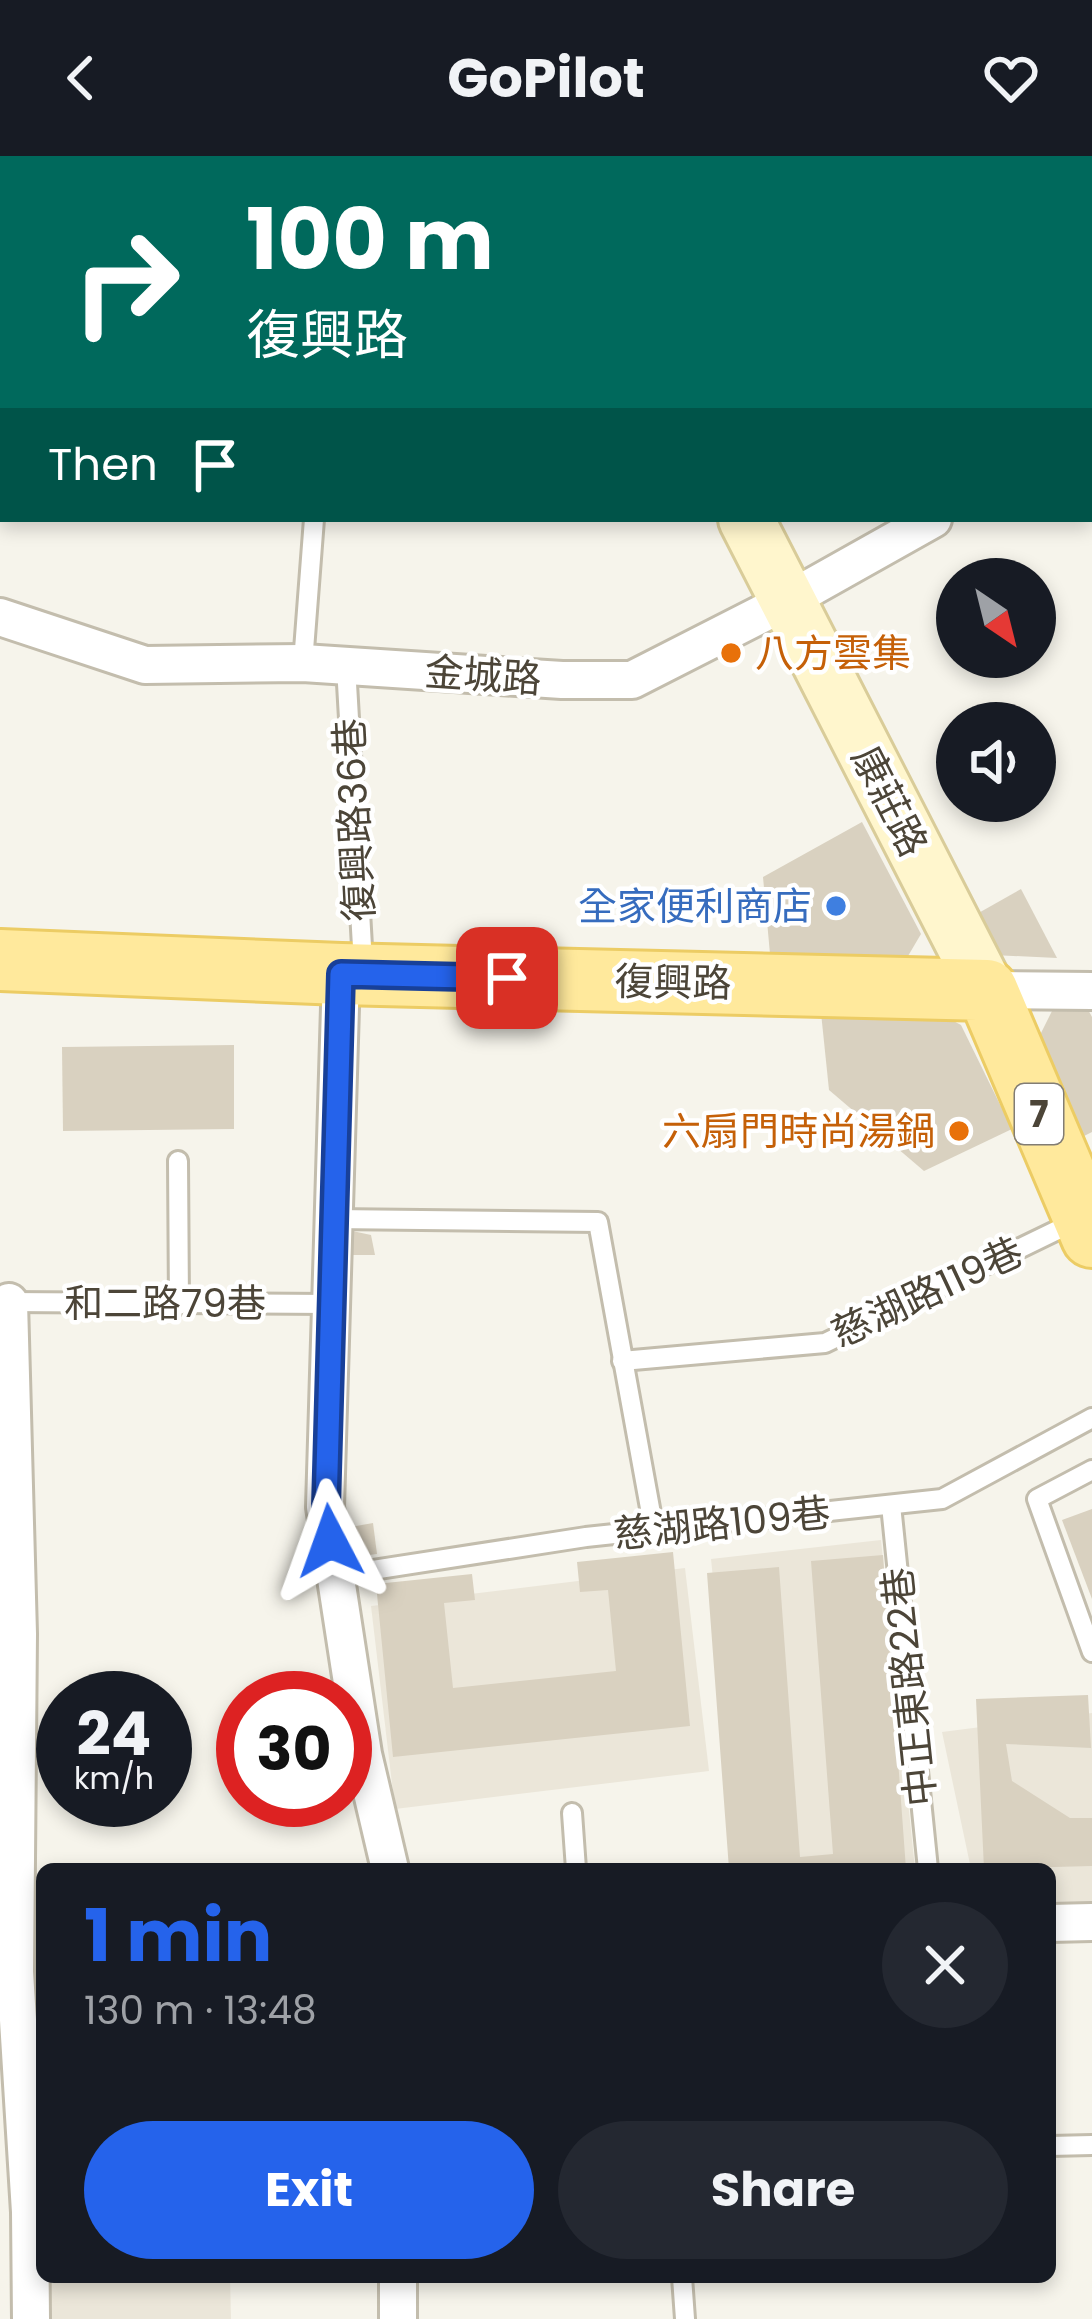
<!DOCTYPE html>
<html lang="en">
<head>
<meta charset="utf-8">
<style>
	:root { --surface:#171b24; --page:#242831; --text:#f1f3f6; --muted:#9ea1a6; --accent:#2563eb }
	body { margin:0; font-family:Poppins,"Noto Sans TC",sans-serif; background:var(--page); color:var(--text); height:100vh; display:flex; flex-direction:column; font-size:45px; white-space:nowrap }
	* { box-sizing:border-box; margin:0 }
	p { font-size:39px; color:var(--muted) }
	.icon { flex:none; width:66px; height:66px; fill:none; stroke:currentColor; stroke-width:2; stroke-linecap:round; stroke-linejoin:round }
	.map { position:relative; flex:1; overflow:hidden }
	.panel { position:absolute; left:36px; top:1707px; width:1020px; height:420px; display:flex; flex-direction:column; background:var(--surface); border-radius:18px; box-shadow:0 6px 18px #0003 }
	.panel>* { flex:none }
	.banner { position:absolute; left:0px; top:0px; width:1092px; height:366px; box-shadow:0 6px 18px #0003; background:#00695c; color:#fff; overflow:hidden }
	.needle { width:78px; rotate:145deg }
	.controls { position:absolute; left:936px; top:402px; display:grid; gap:24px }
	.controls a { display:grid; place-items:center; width:120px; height:120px; border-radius:50%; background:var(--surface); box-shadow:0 6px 18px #0003; font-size:60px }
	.speed { position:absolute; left:36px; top:1515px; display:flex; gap:24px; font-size:60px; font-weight:700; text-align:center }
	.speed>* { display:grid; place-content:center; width:156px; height:156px; border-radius:50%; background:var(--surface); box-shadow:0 6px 18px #0003; line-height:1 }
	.speed small { font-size:30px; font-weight:400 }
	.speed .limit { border:18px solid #d22; background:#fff; color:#111 }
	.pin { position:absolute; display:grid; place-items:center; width:102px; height:102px; color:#fff; margin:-51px; border-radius:24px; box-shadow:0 6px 18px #0006 }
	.me { position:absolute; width:132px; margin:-66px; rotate:356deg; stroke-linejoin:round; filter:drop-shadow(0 0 9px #0008) }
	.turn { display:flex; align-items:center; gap:42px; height:252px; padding:0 48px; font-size:54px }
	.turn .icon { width:156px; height:156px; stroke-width:2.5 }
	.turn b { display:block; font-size:84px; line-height:102px }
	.then { display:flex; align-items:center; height:114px; padding:0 48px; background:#0003; gap:24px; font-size:45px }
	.round { display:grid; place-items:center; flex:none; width:126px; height:126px; border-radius:63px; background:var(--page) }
	.summary { display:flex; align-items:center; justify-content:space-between; height:204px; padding:0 48px }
	h1 { font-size:72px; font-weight:700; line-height:90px; color:var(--accent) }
	.button { display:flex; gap:24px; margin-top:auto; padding:24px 48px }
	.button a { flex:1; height:138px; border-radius:72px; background:var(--accent); color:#fff; font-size:48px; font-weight:700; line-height:138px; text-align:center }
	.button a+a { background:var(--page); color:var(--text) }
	header { display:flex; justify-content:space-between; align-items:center; height:156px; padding:0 48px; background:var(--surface); font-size:54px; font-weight:700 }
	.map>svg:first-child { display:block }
	.residential { fill:#ebe6d9 }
	.building { fill:#d9d1c0 }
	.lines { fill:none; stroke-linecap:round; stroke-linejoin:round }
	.lane-casing { stroke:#c3bdad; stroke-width:24 }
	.street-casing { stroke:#c3bdad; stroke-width:42 }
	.secondary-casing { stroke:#d9cc99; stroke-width:60 }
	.primary-casing { stroke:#eccc64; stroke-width:66 }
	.lane { stroke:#fff; stroke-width:18 }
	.street { stroke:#fff; stroke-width:36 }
	.secondary { stroke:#fff6cd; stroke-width:54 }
	.primary { stroke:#ffe99c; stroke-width:60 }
	.route-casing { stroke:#184099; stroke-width:30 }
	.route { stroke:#2563eb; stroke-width:21 }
	.food-dot { fill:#e8710a; stroke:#fff; stroke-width:4.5 }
	.shop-dot { fill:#3f7fe0; stroke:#fff; stroke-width:4.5 }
	.labels { text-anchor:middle; stroke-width:9; stroke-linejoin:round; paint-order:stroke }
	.shield { fill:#fff; stroke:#827d74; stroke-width:3 }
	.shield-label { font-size:36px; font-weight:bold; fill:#4c4538 }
	.food-label { font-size:39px; fill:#c56008; stroke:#fff; text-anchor:start }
	.street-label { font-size:39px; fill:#4c4538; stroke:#fff }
	.shop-label { font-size:39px; fill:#366cbe; stroke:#fff; text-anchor:end }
</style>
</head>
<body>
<header><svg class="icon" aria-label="back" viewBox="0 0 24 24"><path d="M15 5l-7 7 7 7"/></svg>GoPilot<svg class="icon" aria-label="heart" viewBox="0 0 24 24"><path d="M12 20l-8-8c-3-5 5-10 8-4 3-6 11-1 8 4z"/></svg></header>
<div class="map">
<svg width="1092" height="2163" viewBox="0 0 1092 2163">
	<rect width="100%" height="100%" fill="#f6f4eb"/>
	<!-- residential -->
	<g class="residential">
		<path d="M881,1384L915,1713H743L711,1403Z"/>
		<path d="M685,1412L709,1615L395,1653L371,1450Z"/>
		<path d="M1092,1557V1746H1050V1713H971L942,1576Z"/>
		<path d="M49,2121H230L231,2163H50Z"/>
	</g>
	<!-- building -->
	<g class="building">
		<path d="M862,666L921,778L908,800L770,798L763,721Z"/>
		<path d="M1021,733L1057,802L993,799L975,759Z"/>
		<path d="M820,847L925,850L961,869L1012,973L924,1015L829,934Z"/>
		<path d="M1063,850H1086L1092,861V976L1084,980L1039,881L1052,855Z"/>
		<path d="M234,889V973L63,975L62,891Z"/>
		<path d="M343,1073L371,1079L375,1099H342Z"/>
		<path d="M1092,1353V1443L1062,1364Z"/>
		<path d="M373,1367L377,1398L352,1401L345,1372Z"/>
		<path d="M673,1396L690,1570L393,1601L376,1428L472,1418L475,1444L444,1447L453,1532L616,1515L608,1434L580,1436L577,1406Z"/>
		<path d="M883,1399L906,1713H729L707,1417L779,1411L800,1701L833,1698L811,1405Z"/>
		<path d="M1088,1539L1091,1592L1006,1588L1012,1625L1070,1662H1092V1710L984,1713L976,1543Z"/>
	</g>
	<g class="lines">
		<defs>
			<g id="lane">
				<path d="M46,0L47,3"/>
				<path d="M241,0L242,3"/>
				<path d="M0,206H3"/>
				<path d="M303,507L314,363"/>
				<path d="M346,510L363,808"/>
				<path d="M178,1005L179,1149"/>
				<path d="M333,1063L598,1066L654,1374"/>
				<path d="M5,1146L330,1148"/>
				<path d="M622,1205L825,1187L1074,1066"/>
				<path d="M1092,1314L1037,1343L1092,1496"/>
				<path d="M891,1349L928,1713"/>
				<path d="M334,1420L586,1381L942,1343L1092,1262"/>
				<path d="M572,1657L576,1713"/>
				<path d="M1050,1990L1092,1989"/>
				<path d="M682,2121L685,2163"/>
			</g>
			<g id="street">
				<path d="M1046,0L1048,3"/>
				<path d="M1089,59L1092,64"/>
				<path d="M1089,276L1092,274"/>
				<path d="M0,461L145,509L303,507L562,524H632L787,445L933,363"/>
				<path d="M341,818L325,1351L363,1598L390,1713"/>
				<path d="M987,834L1092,835"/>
				<path d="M9,1146L18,1478L15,1816L30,2056L31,2163"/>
				<path d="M1050,1767L1092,1766"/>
				<path d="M398,2121V2163"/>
			</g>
			<g id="secondary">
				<path d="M565,0L567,3"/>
				<path d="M746,363L987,834"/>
			</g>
			<path id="primary" d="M0,804L341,818L987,834L1092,1081"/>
		</defs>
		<!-- lane casing -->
		<use href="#lane" class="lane-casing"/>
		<!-- street casing -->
		<use href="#street" class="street-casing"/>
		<!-- secondary casing -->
		<use href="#secondary" class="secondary-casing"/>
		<!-- primary casing -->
		<use href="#primary" class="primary-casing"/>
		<!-- lane -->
		<use href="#lane" class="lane"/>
		<!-- street -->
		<use href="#street" class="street"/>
		<!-- secondary -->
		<use href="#secondary" class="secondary"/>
		<!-- primary -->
		<use href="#primary" class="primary"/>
	</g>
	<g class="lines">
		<defs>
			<path id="route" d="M330,1385L326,1351L341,818L507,822"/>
		</defs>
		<!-- route casing -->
		<use href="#route" class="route-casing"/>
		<!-- route -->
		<use href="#route" class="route"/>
	</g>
	<!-- markers -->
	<g class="food-dot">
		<circle cx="731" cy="497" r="12"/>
		<circle cx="959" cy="975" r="12"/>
	</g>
	<circle class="shop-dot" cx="836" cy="750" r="12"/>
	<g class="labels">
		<!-- shield labels -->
		<rect class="shield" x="1015" y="928" width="48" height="60" rx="9"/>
		<g class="shield-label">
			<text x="1039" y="971">7</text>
		</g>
		<!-- food labels -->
		<g class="food-label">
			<text x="755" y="511">八方雲集</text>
			<text x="935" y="989" text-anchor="end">六扇門時尚湯鍋</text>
		</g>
		<!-- street labels -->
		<g class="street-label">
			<text transform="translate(483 519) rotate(4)" y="14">金城路</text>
			<text transform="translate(890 645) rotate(63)" y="14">康莊路</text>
			<text transform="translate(354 664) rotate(-93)" y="14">復興路36巷</text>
			<text transform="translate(673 826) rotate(1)" y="14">復興路</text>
			<text transform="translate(927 1136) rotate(-25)" y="14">慈湖路119巷</text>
			<text x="165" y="1161">和二路79巷</text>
			<text transform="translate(722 1367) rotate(-6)" y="14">慈湖路109巷</text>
			<text transform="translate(909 1531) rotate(-96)" y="14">中正東路22巷</text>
		</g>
		<!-- shop labels -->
		<g class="shop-label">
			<text x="812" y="764">全家便利商店</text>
		</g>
	</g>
</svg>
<div class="controls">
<a><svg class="needle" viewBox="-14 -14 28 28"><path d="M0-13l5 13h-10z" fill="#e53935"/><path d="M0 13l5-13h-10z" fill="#9ea1a6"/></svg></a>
<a><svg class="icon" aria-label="sound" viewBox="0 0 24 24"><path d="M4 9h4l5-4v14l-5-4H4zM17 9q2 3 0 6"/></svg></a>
</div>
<div class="speed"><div>24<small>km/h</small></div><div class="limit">30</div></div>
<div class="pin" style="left:507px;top:822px;background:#d93025"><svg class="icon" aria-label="arrive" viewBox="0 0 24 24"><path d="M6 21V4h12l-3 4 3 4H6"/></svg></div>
<svg class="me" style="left:330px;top:1385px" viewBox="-20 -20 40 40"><path d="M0-17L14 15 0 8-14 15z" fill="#2563eb" stroke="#fff" stroke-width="4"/></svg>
<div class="banner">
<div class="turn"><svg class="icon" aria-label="right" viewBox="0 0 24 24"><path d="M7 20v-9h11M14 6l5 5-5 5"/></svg><div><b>100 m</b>復興路</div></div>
<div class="then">Then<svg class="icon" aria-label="arrive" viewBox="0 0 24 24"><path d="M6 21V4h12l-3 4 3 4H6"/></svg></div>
</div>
<section class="panel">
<div class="summary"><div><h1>1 min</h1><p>130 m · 13:48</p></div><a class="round"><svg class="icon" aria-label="close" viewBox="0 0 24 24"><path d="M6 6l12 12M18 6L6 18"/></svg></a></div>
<div class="button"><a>Exit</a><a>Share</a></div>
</section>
</div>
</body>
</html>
